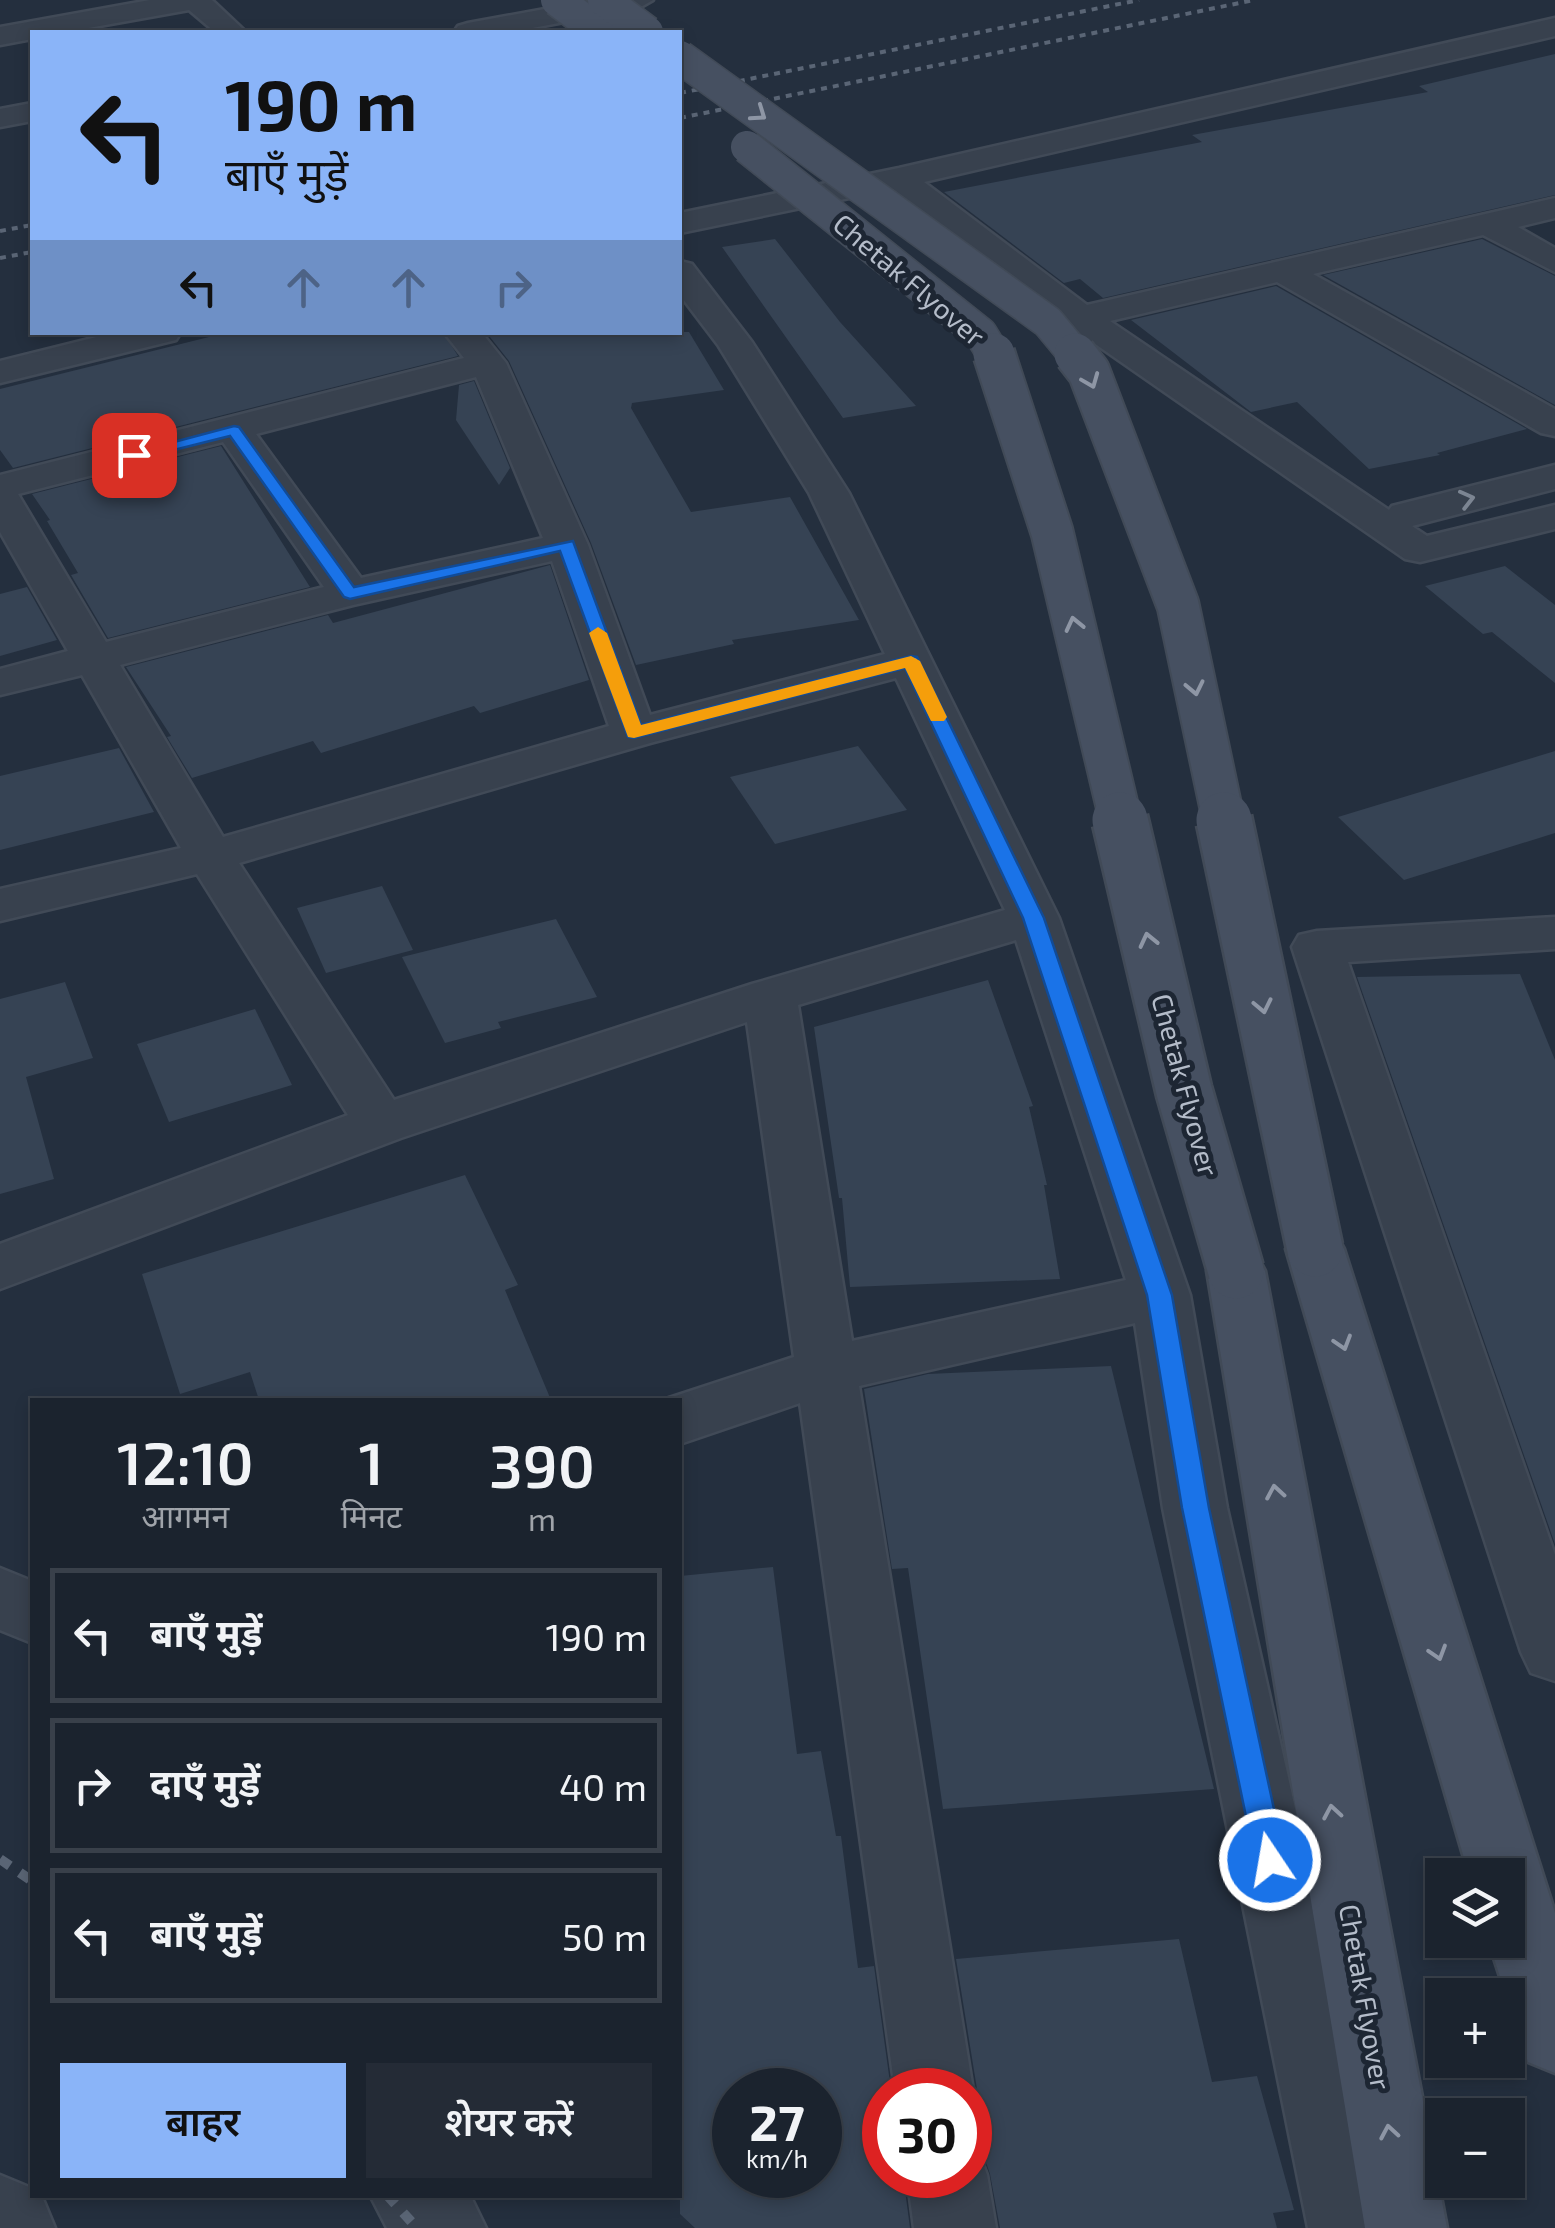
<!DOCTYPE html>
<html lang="hi">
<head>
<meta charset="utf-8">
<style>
	:root { --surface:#1b232e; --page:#242b36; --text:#f1f3f6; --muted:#a0a4aa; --line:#39404a; --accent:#8ab4f8 }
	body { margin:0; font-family:"Exo 2","Noto Sans Devanagari",sans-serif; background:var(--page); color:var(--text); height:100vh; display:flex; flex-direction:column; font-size:38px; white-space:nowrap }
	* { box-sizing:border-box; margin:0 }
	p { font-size:32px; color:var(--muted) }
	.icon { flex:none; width:55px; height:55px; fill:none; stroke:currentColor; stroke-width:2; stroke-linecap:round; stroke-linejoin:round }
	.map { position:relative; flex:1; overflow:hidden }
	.details { position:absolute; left:30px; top:1398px; width:652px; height:800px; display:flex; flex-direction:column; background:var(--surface); border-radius:0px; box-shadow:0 5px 15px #0003,0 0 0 2px var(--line) }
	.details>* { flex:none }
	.banner { position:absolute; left:30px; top:30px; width:652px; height:305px; border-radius:0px; box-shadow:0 5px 15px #0003,0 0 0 2px var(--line); background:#8ab4f8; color:#111; overflow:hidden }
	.controls { position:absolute; left:1425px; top:1858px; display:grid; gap:20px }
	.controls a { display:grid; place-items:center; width:100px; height:100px; border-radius:0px; background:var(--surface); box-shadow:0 5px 15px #0003,0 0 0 2px var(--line); font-size:50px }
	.speed { position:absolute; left:712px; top:2068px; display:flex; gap:20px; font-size:50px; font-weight:700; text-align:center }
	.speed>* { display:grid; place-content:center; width:130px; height:130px; border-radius:50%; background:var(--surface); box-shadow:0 5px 15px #0003,0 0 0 2px var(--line); line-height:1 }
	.speed small { font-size:25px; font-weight:400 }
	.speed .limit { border:15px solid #d22; background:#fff; color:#111 }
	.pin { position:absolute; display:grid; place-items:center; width:85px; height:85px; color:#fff; margin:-42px; border-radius:20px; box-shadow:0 5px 15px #0006 }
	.me { position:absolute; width:110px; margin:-55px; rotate:348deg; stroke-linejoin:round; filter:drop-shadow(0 0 8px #0008) }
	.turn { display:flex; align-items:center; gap:35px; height:210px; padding:0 30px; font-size:45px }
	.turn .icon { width:130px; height:130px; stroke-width:2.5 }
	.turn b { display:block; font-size:70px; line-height:85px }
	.lanes { display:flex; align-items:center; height:95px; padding:0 30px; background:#0003; justify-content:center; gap:50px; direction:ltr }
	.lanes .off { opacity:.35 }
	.eta { display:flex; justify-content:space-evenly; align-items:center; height:170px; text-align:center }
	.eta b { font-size:60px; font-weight:600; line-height:70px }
	.button { display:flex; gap:20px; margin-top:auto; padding:20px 30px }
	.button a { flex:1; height:115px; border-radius:0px; background:var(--accent); color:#111; font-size:40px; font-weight:600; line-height:115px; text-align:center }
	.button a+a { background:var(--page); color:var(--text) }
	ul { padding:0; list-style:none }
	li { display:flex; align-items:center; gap:30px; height:135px; margin:0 20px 15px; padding:0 10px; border:5px solid var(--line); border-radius:0px }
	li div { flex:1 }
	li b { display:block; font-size:38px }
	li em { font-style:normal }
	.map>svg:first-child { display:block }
	.building { fill:#364354; fill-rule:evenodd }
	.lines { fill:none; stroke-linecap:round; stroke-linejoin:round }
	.minor-casing { stroke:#414a57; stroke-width:5 }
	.secondary-casing { stroke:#414a57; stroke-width:5 }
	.minor { fill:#38414e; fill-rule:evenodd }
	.secondary { fill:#465061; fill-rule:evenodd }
	.rail-far1 { stroke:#5a6575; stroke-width:4; stroke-dasharray:6 6; stroke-linecap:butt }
	.rail { stroke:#5a6575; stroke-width:10; stroke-dasharray:12 12; stroke-linecap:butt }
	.secondary-bridge-far2-casing { stroke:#414a57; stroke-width:35; stroke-linecap:butt }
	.secondary-bridge-far1-casing { stroke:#414a57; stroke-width:45; stroke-linecap:butt }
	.secondary-bridge-casing { stroke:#414a57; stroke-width:60; stroke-linecap:butt }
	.secondary-bridge-far2 { stroke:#465061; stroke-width:32 }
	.secondary-bridge-far1 { stroke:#465061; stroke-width:41 }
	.secondary-bridge { stroke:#465061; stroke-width:55 }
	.oneway { stroke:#8e96a5 }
	.oneway2 { stroke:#7c8592 }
	.route { fill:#1a73e8; stroke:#114b97; stroke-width:2.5 }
	.slow { fill:#f59e0b }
	.labels { text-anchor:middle; stroke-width:10; stroke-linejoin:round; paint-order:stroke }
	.street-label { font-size:28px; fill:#b4bcc9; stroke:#1d2633 }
</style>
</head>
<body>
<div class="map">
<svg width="1555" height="2228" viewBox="0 0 1555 2228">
	<rect width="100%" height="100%" fill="#242f3e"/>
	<!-- building -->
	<g class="building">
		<path d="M1555,54V195L1103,298L1080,279L1064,283L944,192L1202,142L1192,135L1428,92L1419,86Z"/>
		<path d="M775,239L840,322L916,406L843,418L722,247Z"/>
		<path d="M1482,239L1555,276V405L1323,275Z"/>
		<path d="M1276,286L1527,429L1437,453L1440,455L1369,469L1297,402L1251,412L1131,320Z"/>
		<path d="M229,332H443L458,356L13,468L0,450V389Z"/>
		<path d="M486,332H689L724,390L632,403L631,408L691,512L790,497L859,620L732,640L734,644L636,665L591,543L509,361Z"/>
		<path d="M474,381L510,468L499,485L456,420L459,385Z"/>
		<path d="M221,446L310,587L108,638L71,575L78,573L47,521L50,520L32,494Z"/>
		<path d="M550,565L589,680L480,713L474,706L321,753L313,741L192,778L167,737L171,736L126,667L328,615L333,623Z"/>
		<path d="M1505,566L1555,605V683L1492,632L1483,634L1425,586Z"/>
		<path d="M27,587L57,640L0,656V594Z"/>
		<path d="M858,746L907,810L775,844L730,777Z"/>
		<path d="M119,748L154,812L0,850V776Z"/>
		<path d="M1555,751V833L1404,880L1338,817Z"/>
		<path d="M382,886L413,950L326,973L297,908Z"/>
		<path d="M556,919L597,997L498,1022L501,1028L445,1043L402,957Z"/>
		<path d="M1520,974L1555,1060V1544L1357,977Z"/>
		<path d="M988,980L1033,1106L1029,1107L1047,1185H1044L1060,1279L850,1287L842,1198H839L814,1027Z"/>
		<path d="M65,982L93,1058L26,1077L54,1179L0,1194V999Z"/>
		<path d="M255,1009L292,1085L169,1122L137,1044Z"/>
		<path d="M465,1175L518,1285L505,1290L551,1400H259L250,1372L180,1394L142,1274Z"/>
		<path d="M1111,1366L1214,1789L943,1809L908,1568L892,1569L864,1389L928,1374Z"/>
		<path d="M773,1567L797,1754L821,1751L836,1836H841L858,1968L874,1966L891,2090H885V2175H903L910,2228H695L680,2214V1576ZM735,2090H820V2175H735Z"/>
		<path d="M1179,1939L1212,2082L1257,2076L1294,2210L1273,2213L1277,2228H1000L990,2174L980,2145L970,2141V2102L977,2089L956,1959Z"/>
	</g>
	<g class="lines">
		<defs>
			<g id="minor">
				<path d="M150,0H212L246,32H215L189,10L66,32H32V39L0,45V27Z"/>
				<path d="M594,0H653L639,8L511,32H454L458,26L468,23Z"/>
				<path d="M1555,18V36L924,182L1087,305L1555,198V218L1518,227L1555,248V272L1483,235L1313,274L1555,409V436L1541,433L1277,282L1110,321L1389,510L1392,506L1555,465V489L1412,526L1427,536L1555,505V529L1420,562L1405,559L1068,325L893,189L680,233V213L899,168Z"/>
				<path d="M32,103V121L0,127V109Z"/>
				<path d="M680,261L692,264L752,342L849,493L1059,918L1190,1295L1227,1508L1390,2228H1308L1163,1508L1135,1323L859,1386L973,2090L970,2098V2090H895L800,1403L680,1444V1400H663L794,1357L747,1022L401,1138L0,1289V1244L348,1115L197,874L0,921V889L181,848L82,675L0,695V669L68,651L0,532V475L464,358L446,335L481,332L506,363L588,545L650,715L885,654L809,493L718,345L680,295ZM476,377L543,538L361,578L256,434ZM223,442L324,587L106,642L18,494ZM552,561L609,726L223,837L120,665L353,605ZM896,678L1005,910L752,984L394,1100L239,863L650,743ZM1016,940L1126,1280L852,1341L798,1005Z"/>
				<path d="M117,332H181L176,340L0,383V361Z"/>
				<path d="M1555,917V949L1348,962L1555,1555V1681L1531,1673L1521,1652L1292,947L1299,935L1317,931Z"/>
				<path d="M0,1568L32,1581V1643L0,1630Z"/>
				<path d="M970,2144L976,2146L987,2175L996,2228H914L907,2175H970Z"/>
				<path d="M0,2175L29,2187L32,2195L43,2199L55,2228H0Z"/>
				<path d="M370,2195H470L486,2228H387Z"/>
			</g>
			<g id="secondary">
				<path d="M1315,1228L1336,1234L1344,1249L1555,1913V2073L1528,2062L1488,1940H1508V1875H1469L1286,1249L1294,1234Z"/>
				<path d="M1236,1249L1257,1256L1265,1271L1447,2228H1365L1207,1271L1215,1256Z"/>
			</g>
		</defs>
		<!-- minor casing -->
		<use href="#minor" class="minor-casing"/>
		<!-- secondary casing -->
		<use href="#secondary" class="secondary-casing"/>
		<!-- minor -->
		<use href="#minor" class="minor"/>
		<!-- secondary -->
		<use href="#secondary" class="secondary"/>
		<!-- rail-far1 -->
		<g class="rail-far1">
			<path d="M680,93L1139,0"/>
			<path d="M680,118L1254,0"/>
			<path d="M0,231L32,225"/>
			<path d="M0,258L32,252"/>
		</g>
		<!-- rail -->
		<g class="rail">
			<path d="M0,1859L32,1881"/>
			<path d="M387,2195L417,2228"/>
		</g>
		<defs>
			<g id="secondary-bridge-far2">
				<path d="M557,0L600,32"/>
				<path d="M604,0L647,32"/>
				<path d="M680,57L1048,322L1077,357"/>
				<path d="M747,147L981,334L995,357"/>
			</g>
			<g id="secondary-bridge-far1">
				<path d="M994,354L1052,532L1121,822"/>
				<path d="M1075,354L1089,372L1178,605L1224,822"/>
			</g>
			<g id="secondary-bridge">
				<path d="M1120,820L1184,1091L1236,1271"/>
				<path d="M1224,820L1315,1249"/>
			</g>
		</defs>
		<!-- secondary-bridge-far2 casing -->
		<use href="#secondary-bridge-far2" class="secondary-bridge-far2-casing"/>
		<!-- secondary-bridge-far1 casing -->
		<use href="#secondary-bridge-far1" class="secondary-bridge-far1-casing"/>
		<!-- secondary-bridge casing -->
		<use href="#secondary-bridge" class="secondary-bridge-casing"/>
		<!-- secondary-bridge-far2 -->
		<use href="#secondary-bridge-far2" class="secondary-bridge-far2"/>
		<!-- secondary-bridge-far1 -->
		<use href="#secondary-bridge-far1" class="secondary-bridge-far1"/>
		<!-- secondary-bridge -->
		<use href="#secondary-bridge" class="secondary-bridge"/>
	</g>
	<!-- one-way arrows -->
	<defs><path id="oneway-chevron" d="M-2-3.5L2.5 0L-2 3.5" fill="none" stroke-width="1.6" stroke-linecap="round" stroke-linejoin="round" transform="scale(2.5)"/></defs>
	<g class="oneway">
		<use href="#oneway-chevron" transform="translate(759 114) rotate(35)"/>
		<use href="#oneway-chevron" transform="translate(1091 381) rotate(68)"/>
		<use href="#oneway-chevron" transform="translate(1074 624) rotate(-103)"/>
		<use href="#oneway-chevron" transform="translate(1195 688) rotate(78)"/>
		<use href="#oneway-chevron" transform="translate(1148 940) rotate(-103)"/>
		<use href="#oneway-chevron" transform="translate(1263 1006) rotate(78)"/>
		<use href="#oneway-chevron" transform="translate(1343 1343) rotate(73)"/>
		<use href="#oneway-chevron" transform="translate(1275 1492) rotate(-100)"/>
		<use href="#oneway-chevron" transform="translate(1438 1653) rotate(73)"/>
		<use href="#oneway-chevron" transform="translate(1332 1812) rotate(-100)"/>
		<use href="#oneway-chevron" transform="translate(1389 2132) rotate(-100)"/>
	</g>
	<use class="oneway2" href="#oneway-chevron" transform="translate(1467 499) rotate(-14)"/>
	<!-- route -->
	<path class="route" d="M234,426L239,427L354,587L573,541L641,725L911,656L917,657L1044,918L1172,1295L1209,1508L1285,1860L1280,1870L1270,1874L1259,1870L1255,1860L1182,1508L1147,1295L1023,918L905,668L634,738L628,737L560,551L350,599L344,597L230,436L134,460L125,455Z"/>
	<!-- slow -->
	<path class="slow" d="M598,627L607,633L641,725L911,656L920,661L947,717L944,721H931L905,668L634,738L628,737L589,633Z"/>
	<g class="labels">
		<!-- street labels -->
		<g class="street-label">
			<text transform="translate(909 280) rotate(40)" y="10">Chetak Flyover</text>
			<text transform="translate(1185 1085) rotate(75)" y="10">Chetak Flyover</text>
			<text transform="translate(1365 1997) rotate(80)" y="10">Chetak Flyover</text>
		</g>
	</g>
</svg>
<div class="controls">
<a><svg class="icon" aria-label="layers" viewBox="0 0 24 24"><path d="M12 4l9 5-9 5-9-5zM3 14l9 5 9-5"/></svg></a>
<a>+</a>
<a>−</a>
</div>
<div class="speed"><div>27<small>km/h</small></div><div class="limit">30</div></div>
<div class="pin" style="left:134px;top:455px;background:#d93025"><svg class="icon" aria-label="arrive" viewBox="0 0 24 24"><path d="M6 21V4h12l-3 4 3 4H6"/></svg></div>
<svg class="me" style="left:1270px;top:1860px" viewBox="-20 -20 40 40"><circle r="17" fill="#1a73e8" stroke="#fff" stroke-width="3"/><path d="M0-11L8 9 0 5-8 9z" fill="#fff"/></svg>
<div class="banner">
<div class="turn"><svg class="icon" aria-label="left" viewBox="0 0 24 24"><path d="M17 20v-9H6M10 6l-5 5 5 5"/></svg><div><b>190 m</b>बाएँ मुड़ें</div></div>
<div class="lanes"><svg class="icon" aria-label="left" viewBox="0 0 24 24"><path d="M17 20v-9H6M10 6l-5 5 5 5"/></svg><svg class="icon off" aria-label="ahead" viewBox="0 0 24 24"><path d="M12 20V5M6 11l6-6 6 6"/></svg><svg class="icon off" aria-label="ahead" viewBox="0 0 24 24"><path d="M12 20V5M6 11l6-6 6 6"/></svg><svg class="icon off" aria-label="right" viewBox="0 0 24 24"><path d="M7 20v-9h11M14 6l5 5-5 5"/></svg></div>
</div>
<section class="details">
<div class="eta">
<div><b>12:10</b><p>आगमन</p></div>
<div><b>1</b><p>मिनट</p></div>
<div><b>390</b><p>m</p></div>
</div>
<ul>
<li><svg class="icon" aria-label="left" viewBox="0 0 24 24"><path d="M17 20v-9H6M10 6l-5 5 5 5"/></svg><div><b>बाएँ मुड़ें</b></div><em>190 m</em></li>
<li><svg class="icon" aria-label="right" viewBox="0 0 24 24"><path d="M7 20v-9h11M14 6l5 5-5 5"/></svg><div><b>दाएँ मुड़ें</b></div><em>40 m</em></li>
<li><svg class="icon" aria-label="left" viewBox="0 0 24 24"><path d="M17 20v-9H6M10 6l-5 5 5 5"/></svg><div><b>बाएँ मुड़ें</b></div><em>50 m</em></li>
</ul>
<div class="button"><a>बाहर</a><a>शेयर करें</a></div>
</section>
</div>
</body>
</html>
